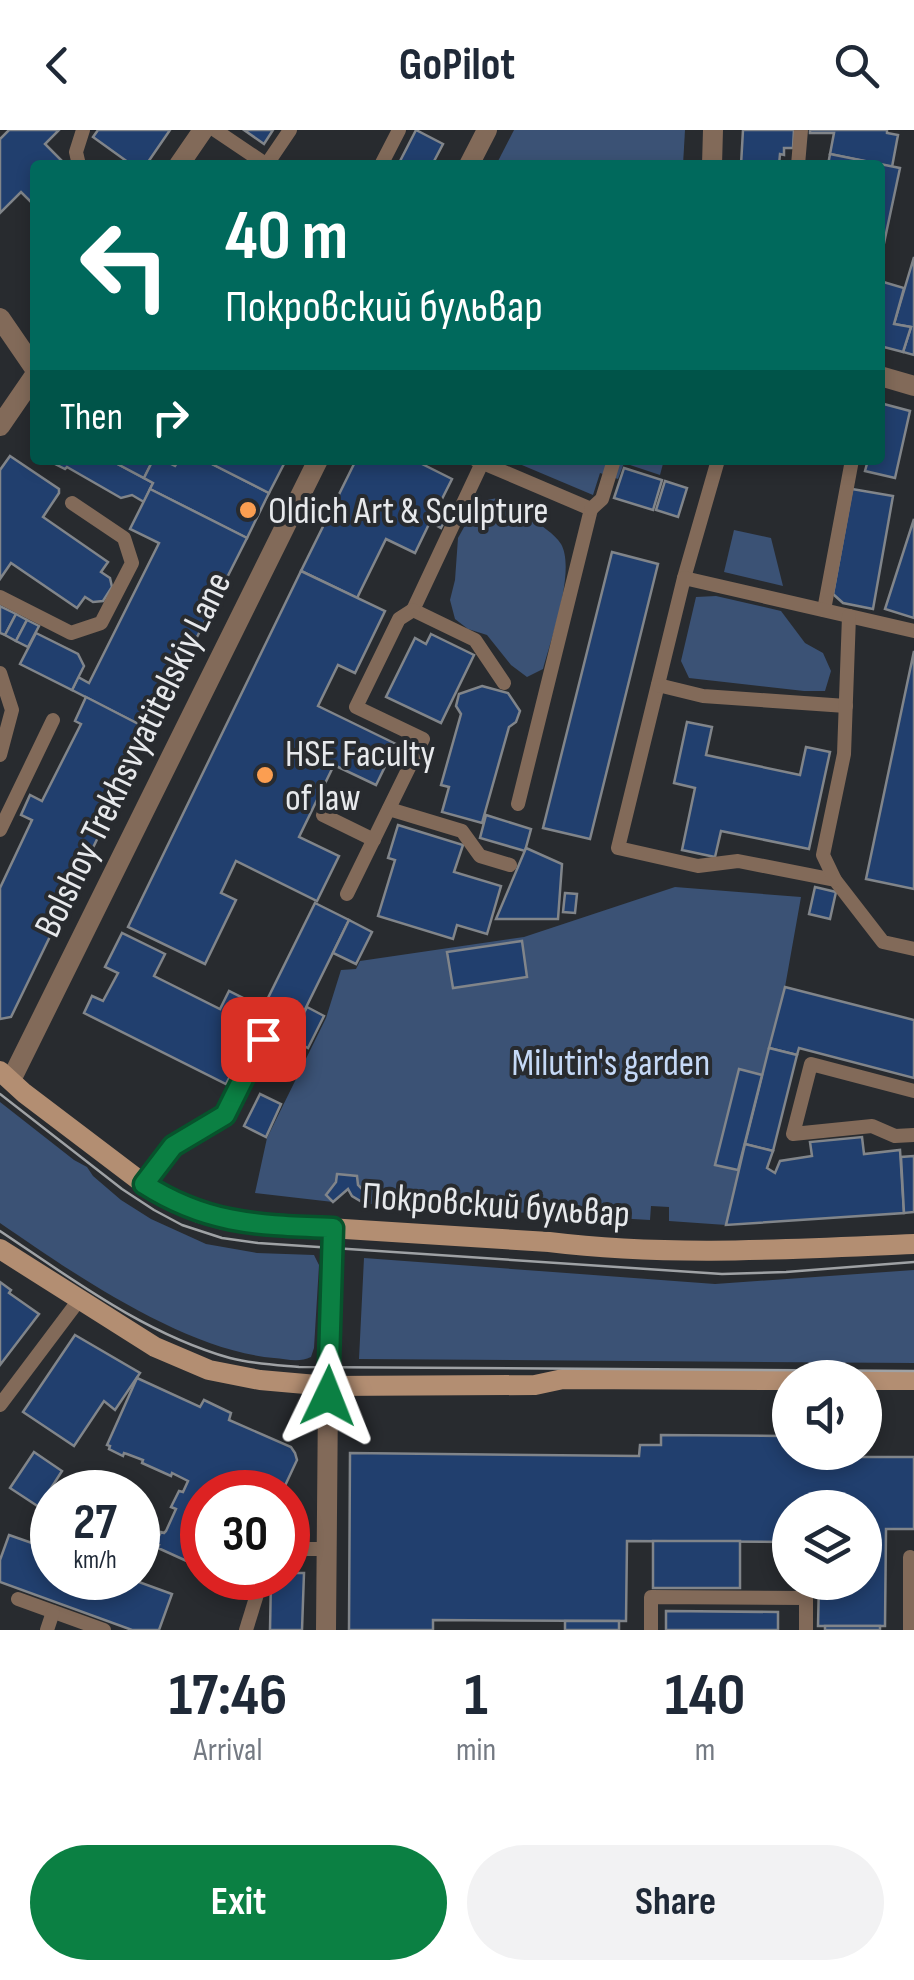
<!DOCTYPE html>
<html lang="en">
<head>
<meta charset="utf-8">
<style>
	:root { --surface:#fff; --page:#f2f2f3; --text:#1f2937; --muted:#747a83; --accent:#0b8043 }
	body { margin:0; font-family:"Sofia Sans Condensed",sans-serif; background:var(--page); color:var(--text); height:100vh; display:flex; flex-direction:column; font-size:38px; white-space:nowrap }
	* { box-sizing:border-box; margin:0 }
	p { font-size:32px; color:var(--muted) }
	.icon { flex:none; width:55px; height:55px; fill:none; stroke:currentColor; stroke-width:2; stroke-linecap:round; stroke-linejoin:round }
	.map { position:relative; height:1500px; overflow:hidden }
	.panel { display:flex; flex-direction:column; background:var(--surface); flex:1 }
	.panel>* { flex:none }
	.top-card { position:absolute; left:30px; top:30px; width:855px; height:305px; border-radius:10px; box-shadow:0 5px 15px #0003; background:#00695c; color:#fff; overflow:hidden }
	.buttons { position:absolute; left:772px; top:1230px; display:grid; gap:20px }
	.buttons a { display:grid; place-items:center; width:110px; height:110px; border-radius:50%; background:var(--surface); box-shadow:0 5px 15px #0003; font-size:50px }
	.speed { position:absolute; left:30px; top:1340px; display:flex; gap:20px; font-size:50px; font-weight:700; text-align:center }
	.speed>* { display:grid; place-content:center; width:130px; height:130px; border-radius:50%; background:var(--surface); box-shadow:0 5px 15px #0003; line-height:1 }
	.speed small { font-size:25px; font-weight:400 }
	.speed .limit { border:15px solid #d22; background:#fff; color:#111 }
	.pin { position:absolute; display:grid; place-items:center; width:85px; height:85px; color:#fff; margin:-42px; border-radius:20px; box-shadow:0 5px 15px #0006 }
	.me { position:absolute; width:110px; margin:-55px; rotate:2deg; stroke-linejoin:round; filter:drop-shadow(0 0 8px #0008) }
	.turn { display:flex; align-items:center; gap:35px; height:210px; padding:0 30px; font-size:45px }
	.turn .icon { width:130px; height:130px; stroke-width:2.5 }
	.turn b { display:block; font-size:70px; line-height:85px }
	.then { display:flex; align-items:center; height:95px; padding:0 30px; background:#0003; gap:20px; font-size:38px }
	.eta { display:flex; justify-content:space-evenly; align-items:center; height:170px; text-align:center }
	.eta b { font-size:60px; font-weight:700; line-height:70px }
	.primary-button { display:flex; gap:20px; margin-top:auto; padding:20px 30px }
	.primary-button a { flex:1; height:115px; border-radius:60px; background:var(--accent); color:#fff; font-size:40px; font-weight:700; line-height:115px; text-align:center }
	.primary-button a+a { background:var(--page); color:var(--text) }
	header { display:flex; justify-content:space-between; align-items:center; height:130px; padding:0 30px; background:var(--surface); font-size:45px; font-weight:700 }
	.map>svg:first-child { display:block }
	.green { fill:#3b5275 }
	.building { fill:#213f6e; stroke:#81858a; stroke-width:2.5 }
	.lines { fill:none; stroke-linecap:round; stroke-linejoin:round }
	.service { stroke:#826a59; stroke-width:14 }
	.minor { stroke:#826a59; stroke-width:20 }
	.secondary { stroke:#b38e72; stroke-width:20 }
	.tram { stroke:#9fa2a5; stroke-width:2.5 }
	.route-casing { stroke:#07532c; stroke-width:25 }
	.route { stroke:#0b8043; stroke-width:18 }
	.poi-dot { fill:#fb9e51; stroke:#282b2f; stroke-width:4 }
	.labels { text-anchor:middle; stroke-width:8; stroke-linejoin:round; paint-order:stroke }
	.poi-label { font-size:38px; fill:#e7e9ec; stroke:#282b2f; text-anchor:start }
	.street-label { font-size:38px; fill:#e7e9ec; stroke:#282b2f }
	.park-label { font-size:38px; fill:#c5d9f7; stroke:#282b2f }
</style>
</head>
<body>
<header><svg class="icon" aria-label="back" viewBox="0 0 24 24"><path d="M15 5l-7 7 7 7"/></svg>GoPilot<svg class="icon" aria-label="search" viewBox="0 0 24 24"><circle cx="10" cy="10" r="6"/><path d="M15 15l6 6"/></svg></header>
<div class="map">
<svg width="914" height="1500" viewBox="0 0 914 1500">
	<rect width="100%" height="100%" fill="#282b2f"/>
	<!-- green -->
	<g class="green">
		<path d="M514,0H685L683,35H496Z"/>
		<path d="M510,330H664L660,345L624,333L618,349L600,343L593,365Z"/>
		<path d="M497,368C511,374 519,379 531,388C541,396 554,403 561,414C576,440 551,509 543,539L527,547L511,535L487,505L468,499L455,489L450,470L455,450L458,408L478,372Z"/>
		<path d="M734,400L771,408L783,456L724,442Z"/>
		<path d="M716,466L781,481L805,513L823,523L831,541L825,561H804L689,548L681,531L696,467Z"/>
		<path d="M675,757L801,767L785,857L726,1095L669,1091V1077L651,1076L650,1090L371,1074L362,1072L347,1059L333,1072L255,1063L267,1008L326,888L341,840L356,839L360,831L524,807Z"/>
		<path d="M0,972L74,1030L87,1037L93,1046L121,1070L151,1089L206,1114L257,1123L314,1125L319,1135L314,1218L311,1227C299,1233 286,1229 274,1228C184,1220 74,1144 0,1093Z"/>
		<path d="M364,1128L715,1154L914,1140V1233L359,1229Z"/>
	</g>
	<!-- building -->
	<g class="building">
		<path d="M9,0H59L45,14L66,35H35V76L21,62L0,83V9Z"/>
		<path d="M98,0H170L146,35H132L93,7Z"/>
		<path d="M244,0H273L264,14Z"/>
		<path d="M416,0L443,14L432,35H398Z"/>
		<path d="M743,0H794L793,18H784V25L780,24L779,35H741Z"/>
		<path d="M810,0H887V3L898,5L892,37L830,24L834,3H810Z"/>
		<path d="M830,24L900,38L880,132V35H828Z"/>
		<path d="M914,127V225L903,222L911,197L894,194Z"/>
		<path d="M880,151L904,158L894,194L911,197L903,222L880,216Z"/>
		<path d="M880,273L910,281L895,348L865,341L868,330H880Z"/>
		<path d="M10,326L59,359V363L43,387L108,432L101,442L110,448L112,457L103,471L93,472L85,467L77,478L11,433L0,449V340Z"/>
		<path d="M47,330H110L153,353L144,372L132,365L121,368L67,337L65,339Z"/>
		<path d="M110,330H153L144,348Z"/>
		<path d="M153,330H163L175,336L179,330H204L269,363L247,408L150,359L153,353L144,348Z"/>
		<path d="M204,330H286L269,363Z"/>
		<path d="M356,330H414L452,349L438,377L449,382L441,398L430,392L415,423L386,409L357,468L301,441Z"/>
		<path d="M624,338L662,350L653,380L614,368Z"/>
		<path d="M665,351L687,358L678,387L656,380Z"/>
		<path d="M150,359L247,408L150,600L72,560L78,547L89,553L159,413L130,399Z"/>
		<path d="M852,359L893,366L873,479L843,473L833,464Z"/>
		<path d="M914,389V488L885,479Z"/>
		<path d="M612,422L658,434L590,709L543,698Z"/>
		<path d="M301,441L385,481L355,543L338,535L318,576L396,614L376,655L334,635L299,707L339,726L317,771L236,731L221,763L236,770L205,834L128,797Z"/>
		<path d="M0,476L16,484L5,505L0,503Z"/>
		<path d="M16,484L27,490L16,511L5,505Z"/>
		<path d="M27,490L39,496L28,517L16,511Z"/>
		<path d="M36,503L78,524L84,536L72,560L20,534Z"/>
		<path d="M431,504L474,525L441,593L386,567L415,508L426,514Z"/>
		<path d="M914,521V759L866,749Z"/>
		<path d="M482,556L508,563L520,581L516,592L509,597L482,693L442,682L449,657L441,655L461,584L456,576L459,564Z"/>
		<path d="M86,567L150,600L11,887L0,889V758L32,690L21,685L30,665L42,671L81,594L75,591Z"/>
		<path d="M687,592L712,597L706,625L800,645L806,617L830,622L809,719L721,701L715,727L682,720L695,658L674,653Z"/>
		<path d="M486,685L531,699L525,721L480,708Z"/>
		<path d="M398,695L463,715L454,742L501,756L487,804L457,795L453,809L378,786L395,730L388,728Z"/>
		<path d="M526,718L562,734L558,789H496Z"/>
		<path d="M815,757L836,762L830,789L809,784Z"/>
		<path d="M565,763L577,764L575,783L563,782Z"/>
		<path d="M315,773L349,790L290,910L257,893L226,954L84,883L92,866L103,871L118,843L105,837L122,803L165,824L154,846L220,879L229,861L263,878Z"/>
		<path d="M349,790L372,802L356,834L333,823Z"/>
		<path d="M522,811L527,847L453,858L447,822Z"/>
		<path d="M785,857L914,890V948L799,918L797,925L769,918Z"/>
		<path d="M307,877L324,886L308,918L291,909Z"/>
		<path d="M769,918L797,925L773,1021L745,1014Z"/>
		<path d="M739,939L762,945L738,1040L715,1035Z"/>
		<path d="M260,964L281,974L266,1007L244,996Z"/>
		<path d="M862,1007L864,1024L900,1020L904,1083L726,1095L745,1014L773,1021L767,1038L775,1043L780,1031L812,1026L810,1012Z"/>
		<path d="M914,1026V1082L904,1083L901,1027Z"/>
		<path d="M337,1044L357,1046L358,1055L367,1064L362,1072L352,1066L348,1059L333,1072L326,1065L336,1052Z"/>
		<path d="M0,1152L11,1160L9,1163L39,1184L0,1235Z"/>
		<path d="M75,1205L140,1243L115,1280L104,1271L74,1316L23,1282Z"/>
		<path d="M137,1248L200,1277L204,1270L231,1283L229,1290L291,1317L295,1323L297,1330L283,1360L276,1358L274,1362H202V1438L158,1418L159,1415L155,1414L161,1402L164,1403L166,1401L176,1379L171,1377L179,1361L183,1362L188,1351L172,1343L171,1346L142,1333L143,1330L127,1324L124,1323L123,1326L109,1319L110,1316L107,1315Z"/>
		<path d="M661,1305L782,1306L783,1316H790V1322H823V1327H914V1399H886L885,1496H818L819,1452H865V1378H790V1412L627,1411L626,1491L433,1490V1500H349L350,1323L639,1326L640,1315H661Z"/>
		<path d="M34,1322L62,1341L39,1377L10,1358Z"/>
		<path d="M9,1405L52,1420V1448H128L172,1464L159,1500H132L0,1452V1430Z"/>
		<rect x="653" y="1411" width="87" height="47"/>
		<path d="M288,1443H304L302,1500H270L271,1448H288Z"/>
		<path d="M666,1481L778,1482V1500H666Z"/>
		<rect x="565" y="1491" width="54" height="9"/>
		<rect x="825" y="1496" width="55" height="4"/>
	</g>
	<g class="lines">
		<!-- service -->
		<g class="service">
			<path d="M215,0L267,35"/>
			<path d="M267,34L290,0"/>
			<path d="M79,35L76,22L83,0"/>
			<path d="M381,35L399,0"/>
			<path d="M798,35L801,0"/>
			<path d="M476,330L591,379L518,674"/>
			<path d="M482,333L413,480L475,510L504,553"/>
			<path d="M591,379L602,369L614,330"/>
			<path d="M684,448L718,330"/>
			<path d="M0,467L71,503L101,493L132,433L124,408L72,373"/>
			<path d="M824,480L852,330"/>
			<path d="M914,501L684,448L618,718L698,736L738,731L835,750L883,812L914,819"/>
			<path d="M0,543L12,580L0,625"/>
			<path d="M658,555L703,566L846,576"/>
			<path d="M389,679L462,701L480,726L510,735"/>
			<path d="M323,685L374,710"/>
			<path d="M0,700L53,590"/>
			<path d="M835,750L823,725L844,624L849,486"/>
			<path d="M347,764L423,609L356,577L399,489L413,480"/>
			<path d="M914,961L811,934L793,1004L872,996L895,1006L914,1005"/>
			<path d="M144,1054L173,1016L225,985L263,909"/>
			<path d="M0,1275L79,1170"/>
			<path d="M288,1415L307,1419H327"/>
			<path d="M18,1469L104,1500"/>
			<path d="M47,1500L53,1482"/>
			<path d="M246,1500L262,1448"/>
			<path d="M651,1500V1467L806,1468V1500"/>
			<path d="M910,1500V1427"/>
		</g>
		<!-- minor -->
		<g class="minor">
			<path d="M179,35L203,0"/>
			<path d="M469,35L487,0"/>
			<path d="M712,35L713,0"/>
			<path d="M0,188L35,239"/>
			<path d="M880,246L914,256"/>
			<path d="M0,296L35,245"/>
			<path d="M11,950L318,330"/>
			<path d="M326,1500L328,1266L333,1099"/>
		</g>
		<!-- secondary -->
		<g class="secondary">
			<path d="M0,941L24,963L144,1054L168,1069L199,1083L220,1089L249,1093L549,1112C670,1127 793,1119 914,1114"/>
			<path d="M0,1119L155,1217L209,1240L260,1250L328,1256L535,1255L563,1249L790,1250"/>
			<path d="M865,1250H914"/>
		</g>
		<!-- tram -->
		<g class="tram">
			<path d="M0,964L122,1059L154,1080L182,1095L222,1108L258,1113L722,1144L786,1142L914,1132"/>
			<path d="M0,1101C72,1149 145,1204 230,1228C252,1234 276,1235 299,1237L914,1241"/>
		</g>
	</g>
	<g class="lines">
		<defs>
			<path id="route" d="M263,909L225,985L173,1016L144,1054C208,1095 260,1095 333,1098L328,1266"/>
		</defs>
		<!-- route casing -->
		<use href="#route" class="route-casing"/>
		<!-- route -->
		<use href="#route" class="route"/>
	</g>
	<!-- markers -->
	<g class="poi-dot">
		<circle cx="248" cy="380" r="10"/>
		<circle cx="265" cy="645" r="10"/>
	</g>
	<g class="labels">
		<!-- poi labels -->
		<g class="poi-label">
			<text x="268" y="393">Oldich Art &amp; Sculpture</text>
			<text x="285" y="636">HSE Faculty<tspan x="285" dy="44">of law</tspan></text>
		</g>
		<!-- street labels -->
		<g class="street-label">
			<text transform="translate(132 624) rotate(-64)" y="13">Bolshoy Trekhsvyatitelskiy Lane</text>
			<text transform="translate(496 1074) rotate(4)" y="13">Покровский бульвар</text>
		</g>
		<!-- park labels -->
		<g class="park-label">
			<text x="611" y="945">Milutin's garden</text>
		</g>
	</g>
</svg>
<div class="buttons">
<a><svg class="icon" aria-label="sound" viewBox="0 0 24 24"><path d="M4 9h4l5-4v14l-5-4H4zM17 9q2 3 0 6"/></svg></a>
<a><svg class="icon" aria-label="layers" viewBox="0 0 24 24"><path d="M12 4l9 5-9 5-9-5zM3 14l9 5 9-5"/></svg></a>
</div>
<div class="speed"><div>27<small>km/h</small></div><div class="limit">30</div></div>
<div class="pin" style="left:263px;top:909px;background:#d93025"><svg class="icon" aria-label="arrive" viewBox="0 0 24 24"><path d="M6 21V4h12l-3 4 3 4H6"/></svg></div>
<svg class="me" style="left:328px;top:1266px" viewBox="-20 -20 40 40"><path d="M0-17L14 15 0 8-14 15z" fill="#0b8043" stroke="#fff" stroke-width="4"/></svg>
<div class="top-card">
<div class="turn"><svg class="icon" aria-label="left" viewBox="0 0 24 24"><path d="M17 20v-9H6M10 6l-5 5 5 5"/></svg><div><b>40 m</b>Покровский бульвар</div></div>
<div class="then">Then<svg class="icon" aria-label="right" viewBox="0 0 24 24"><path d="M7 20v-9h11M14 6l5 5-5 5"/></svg></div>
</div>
</div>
<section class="panel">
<div class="eta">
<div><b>17:46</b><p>Arrival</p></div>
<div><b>1</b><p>min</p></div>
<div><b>140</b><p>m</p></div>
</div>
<div class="primary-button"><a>Exit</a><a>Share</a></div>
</section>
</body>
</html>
